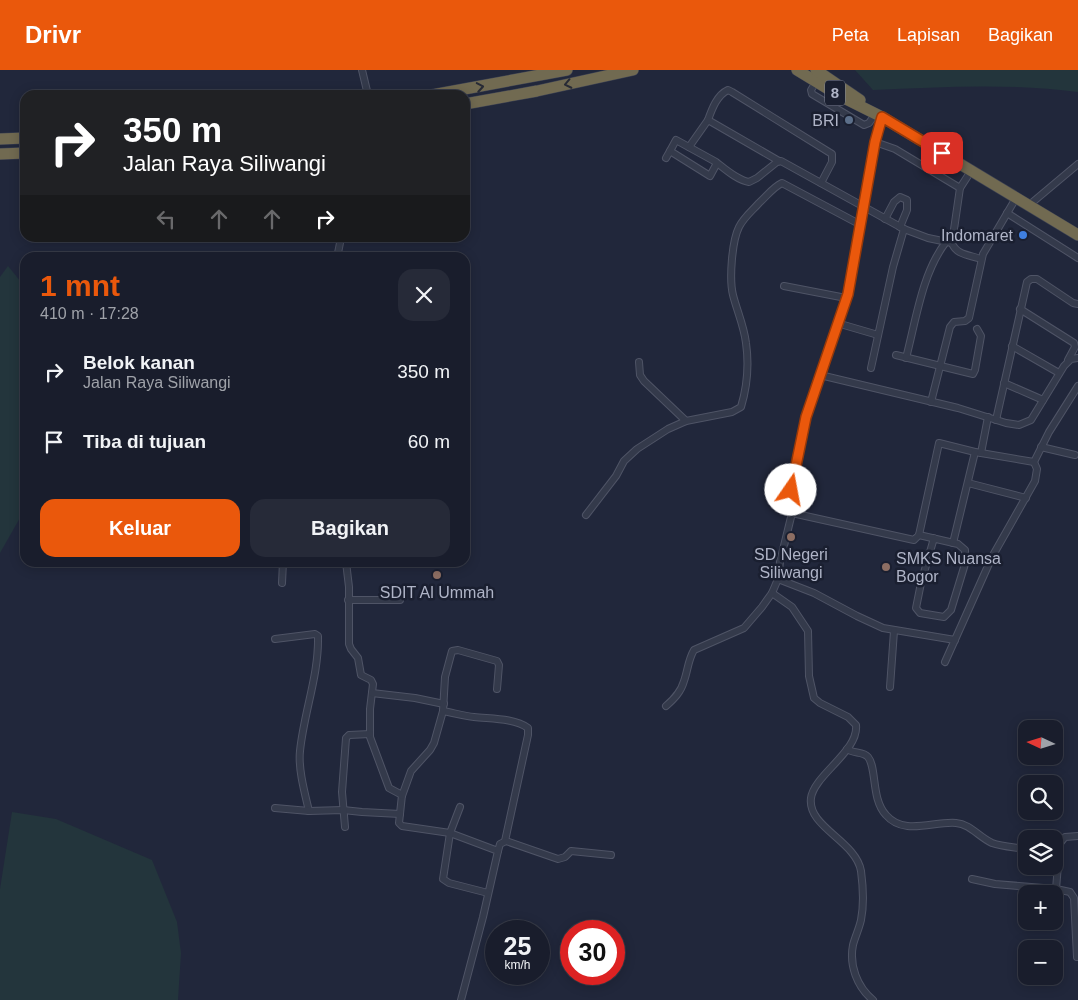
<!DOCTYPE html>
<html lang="id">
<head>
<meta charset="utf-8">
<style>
	:root { --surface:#191d2c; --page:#262a38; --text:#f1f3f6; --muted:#9fa2a9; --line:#373b48; --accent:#ea580c }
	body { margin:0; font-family:Arial,sans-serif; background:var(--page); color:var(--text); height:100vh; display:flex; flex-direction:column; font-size:19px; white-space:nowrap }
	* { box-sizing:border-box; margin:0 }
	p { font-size:16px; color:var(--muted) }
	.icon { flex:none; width:28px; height:28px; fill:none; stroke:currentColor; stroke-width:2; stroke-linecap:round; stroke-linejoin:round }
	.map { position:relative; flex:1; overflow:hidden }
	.panel { position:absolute; left:20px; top:182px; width:450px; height:315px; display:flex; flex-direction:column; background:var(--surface); border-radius:15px; box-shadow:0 2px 12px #0003,0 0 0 1px var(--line) }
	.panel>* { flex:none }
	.hud { position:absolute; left:20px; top:20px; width:450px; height:152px; border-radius:15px; box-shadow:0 2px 12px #0003,0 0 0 1px var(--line); background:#202124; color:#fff; overflow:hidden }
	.needle { width:32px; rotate:274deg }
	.fabs { position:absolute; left:1018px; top:650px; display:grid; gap:10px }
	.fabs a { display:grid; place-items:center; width:45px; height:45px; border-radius:10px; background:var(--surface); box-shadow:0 2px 12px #0003,0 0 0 1px var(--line); font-size:25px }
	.speed { position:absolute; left:485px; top:850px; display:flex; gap:10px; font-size:25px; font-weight:700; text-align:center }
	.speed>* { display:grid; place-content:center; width:65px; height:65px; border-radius:50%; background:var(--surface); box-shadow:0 2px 12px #0003,0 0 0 1px var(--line); line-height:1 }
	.speed small { font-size:12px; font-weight:400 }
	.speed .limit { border:8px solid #d22; background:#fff; color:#111 }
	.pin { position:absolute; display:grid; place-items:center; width:42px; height:42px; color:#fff; margin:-21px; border-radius:10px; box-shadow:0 2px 8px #0006 }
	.me { position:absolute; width:55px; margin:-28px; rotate:12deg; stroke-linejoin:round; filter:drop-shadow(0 0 4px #0008) }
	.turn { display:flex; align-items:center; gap:18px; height:105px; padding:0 20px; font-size:22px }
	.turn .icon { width:65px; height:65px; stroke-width:2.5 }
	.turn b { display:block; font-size:35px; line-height:42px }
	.lanes { display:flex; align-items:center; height:48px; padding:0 20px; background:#0003; justify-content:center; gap:25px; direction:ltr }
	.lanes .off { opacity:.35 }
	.round { display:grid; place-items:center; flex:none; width:52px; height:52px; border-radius:15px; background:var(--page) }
	.summary { display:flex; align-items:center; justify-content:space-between; height:85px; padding:0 20px }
	h1 { font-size:30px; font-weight:700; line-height:38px; color:var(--accent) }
	.primary-button { display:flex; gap:10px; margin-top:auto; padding:10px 20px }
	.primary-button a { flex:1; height:58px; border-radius:15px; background:var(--accent); color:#fff; font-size:20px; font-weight:700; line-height:58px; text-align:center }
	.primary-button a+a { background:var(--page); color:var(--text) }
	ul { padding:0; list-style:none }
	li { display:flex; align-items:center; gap:15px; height:70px; padding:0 20px }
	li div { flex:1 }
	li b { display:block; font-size:19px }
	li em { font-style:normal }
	header { display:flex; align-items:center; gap:30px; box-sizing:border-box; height:70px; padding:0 25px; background:var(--accent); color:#fff }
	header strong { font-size:24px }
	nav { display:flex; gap:28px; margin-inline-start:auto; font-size:18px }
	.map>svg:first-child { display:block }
	.green { fill:#23353c }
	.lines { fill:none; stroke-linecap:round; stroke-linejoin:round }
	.street-casing { stroke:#4f5466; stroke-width:8 }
	.highway-casing { stroke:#3c4153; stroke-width:12 }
	.street { stroke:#343a4b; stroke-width:6 }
	.highway { stroke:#716a51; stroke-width:11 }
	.oneway { stroke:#272a35 }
	.route-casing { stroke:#983908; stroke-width:12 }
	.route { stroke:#ea580c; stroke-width:9 }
	.service-dot { fill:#5c6f8a; stroke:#1a1f30; stroke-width:2 }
	.shop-dot { fill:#3f7fe0; stroke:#1a1f30; stroke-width:2 }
	.education-dot { fill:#8d6e63; stroke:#1a1f30; stroke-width:2 }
	.labels { text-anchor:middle; stroke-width:5; stroke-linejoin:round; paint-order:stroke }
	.shield { fill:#1a1f30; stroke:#82879a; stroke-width:1 }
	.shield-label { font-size:15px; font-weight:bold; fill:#afb4c7 }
	.poi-label { font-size:16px; fill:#afb4c7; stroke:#1a1f30; text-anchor:end }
</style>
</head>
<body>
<header>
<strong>Drivr</strong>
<nav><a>Peta</a><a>Lapisan</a><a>Bagikan</a></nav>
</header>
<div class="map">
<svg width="1078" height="930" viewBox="0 0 1078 930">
	<rect width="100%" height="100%" fill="#21273b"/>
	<!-- green -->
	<g class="green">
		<path d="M855,0H1078V22C1010,13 942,17 873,20Z"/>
		<path d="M8,196L25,217V439L0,483V207Z"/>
		<path d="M12,742L56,749L152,790L177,852L181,883L178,930H0V819Z"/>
	</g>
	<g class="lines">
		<defs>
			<g id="street">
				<path d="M362,0L368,25"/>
				<path d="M816,12L811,20L812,24L864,55L869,53L876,43"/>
				<path d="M882,47L875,72L848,224L806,347L787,438L792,443L914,470L919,465L939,373L975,382L1034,392L1049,362L1078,316"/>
				<path d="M875,72L895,79L960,118"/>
				<path d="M689,77L708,50"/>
				<path d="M666,88L670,81"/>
				<path d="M779,91L708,50C712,39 717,25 728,20L732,22L832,84V92L821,113"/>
				<path d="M717,93L710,106L670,81L676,70L716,92C725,99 737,110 749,112L757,108L777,92L781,91L904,159L928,168L952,173"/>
				<path d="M971,101L960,118L952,173C956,185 970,185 981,189"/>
				<path d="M1028,136L1078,94"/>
				<path d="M1007,143L1078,188"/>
				<path d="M885,149L894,132L900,127L907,130V140L900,157"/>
				<path d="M337,188L341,168"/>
				<path d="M784,216L846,228"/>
				<path d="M1020,239L1074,273L1075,277L1068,290"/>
				<path d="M837,253L878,265"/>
				<path d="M1012,276L1059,303"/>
				<path d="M896,285L973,304L975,300L981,266L977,259"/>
				<path d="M906,288C916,250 922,203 946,172"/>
				<path d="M639,292L640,305L644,311L686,351"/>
				<path d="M871,298L893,197L904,159"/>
				<path d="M820,305L958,338L1006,353L1019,355L1031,350L1064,296L1071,289L1078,288"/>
				<path d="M1004,313L1043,330"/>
				<path d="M931,332L950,257L954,252L965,251L969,248L983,184L1016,128"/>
				<path d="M996,350L1027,212L1031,209H1037L1073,233L1078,234"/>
				<path d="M1041,377L1075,385"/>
				<path d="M981,383L988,347"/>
				<path d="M968,413L1026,428"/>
				<path d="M792,443L780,492L778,509L772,523L792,537L808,561L809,606L814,628L820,633L848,647L856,655C859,681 814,705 811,728C807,757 856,771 861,801C863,816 864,835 861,850C859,859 855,867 853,875C849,895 857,917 873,930"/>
				<path d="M586,445L616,406L624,391L637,379L668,359L686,351L732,342L741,337C747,317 749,294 746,273C744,256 737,241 733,225C729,209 732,171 739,157C744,147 752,141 759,133C766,127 773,117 782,113L861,155"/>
				<path d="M919,465L958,474L965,480V494L951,540L944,547L920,543L916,538L921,513L934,468"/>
				<path d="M953,473L975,382"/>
				<path d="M346,492L349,517V574L351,579L358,588L361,605L371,610L373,614L370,639V667L389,718L402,725L399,753L402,756L450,763L498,781L483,847L461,930"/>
				<path d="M778,509L814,523L857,546L883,558L955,570"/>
				<path d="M282,513L283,492"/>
				<path d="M348,530H400"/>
				<path d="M275,569L315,564L318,566C319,605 304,642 300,681C298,699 305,724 309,741"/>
				<path d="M945,592L992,487L1035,411L1037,399L1034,392"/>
				<path d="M890,617L894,561"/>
				<path d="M372,623L415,628L444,634"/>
				<path d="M666,636C674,629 681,622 684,611C688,600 688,590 694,580L744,558L762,537L772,523"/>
				<path d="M443,641C454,643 464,646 474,647C491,649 514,648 528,658V665L505,771"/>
				<path d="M847,679C853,684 863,681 868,687C877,698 871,729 886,745C904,766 933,751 956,753C970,754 979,767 992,773C1003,777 1015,777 1026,779"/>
				<path d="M402,726L411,701L430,680L434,673L443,641L445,607L452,581L458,580L497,591L499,595L497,619"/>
				<path d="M460,737L450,763L443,809L449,813L488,823"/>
				<path d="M275,738L309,741L343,740L362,742L400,744"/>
				<path d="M345,757L342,722L346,668L349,665L370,664"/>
				<path d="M498,781L500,774L506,771L558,789L565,787L571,781L611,785"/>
				<path d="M1054,785H1056L1057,777L1065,767L1078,766"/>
				<path d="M1056,785L1058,795L1056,819L1070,822L1074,828L1077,887"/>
				<path d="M972,809L995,814L1056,819"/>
			</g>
			<g id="highway">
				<path d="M797,0L838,25L882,47L1078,165"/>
				<path d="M816,0L860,30"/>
				<path d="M432,25L567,0"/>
				<path d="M465,34L537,21L633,0"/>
				<path d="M0,69L25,68"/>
				<path d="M0,84L25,83"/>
			</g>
		</defs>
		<!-- street casing -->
		<use href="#street" class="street-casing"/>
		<!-- highway casing -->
		<use href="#highway" class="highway-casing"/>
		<!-- street -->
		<use href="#street" class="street"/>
		<!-- highway -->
		<use href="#highway" class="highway"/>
	</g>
	<!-- one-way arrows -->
	<defs><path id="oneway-chevron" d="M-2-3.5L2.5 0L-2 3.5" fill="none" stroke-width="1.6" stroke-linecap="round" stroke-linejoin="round" transform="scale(1.25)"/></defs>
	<g class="oneway">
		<use href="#oneway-chevron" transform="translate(568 14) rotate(168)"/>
		<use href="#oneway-chevron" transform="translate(480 17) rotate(-10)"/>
	</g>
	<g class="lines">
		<defs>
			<path id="route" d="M791,420L806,347L848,224L875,72L882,47L942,83"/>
		</defs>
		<!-- route casing -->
		<use href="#route" class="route-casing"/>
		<!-- route -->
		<use href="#route" class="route"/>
	</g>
	<!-- markers -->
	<circle class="service-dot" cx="849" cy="50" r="5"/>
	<circle class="shop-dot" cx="1023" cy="165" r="5"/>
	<g class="education-dot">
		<circle cx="791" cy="467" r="5"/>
		<circle cx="886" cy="497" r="5"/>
		<circle cx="437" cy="505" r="5"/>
	</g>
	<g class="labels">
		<!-- shield labels -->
		<rect class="shield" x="825" y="10.5" width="20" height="25" rx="4"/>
		<g class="shield-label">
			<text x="835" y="28">8</text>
		</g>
		<!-- poi labels -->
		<g class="poi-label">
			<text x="839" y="56">BRI</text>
			<text x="1013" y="171">Indomaret</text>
			<text x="791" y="490" text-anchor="middle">SD Negeri<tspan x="791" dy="18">Siliwangi</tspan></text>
			<text x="896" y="494" text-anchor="start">SMKS Nuansa<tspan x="896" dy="18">Bogor</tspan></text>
			<text x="437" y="528" text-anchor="middle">SDIT Al Ummah</text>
		</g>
	</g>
</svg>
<div class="fabs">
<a><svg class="needle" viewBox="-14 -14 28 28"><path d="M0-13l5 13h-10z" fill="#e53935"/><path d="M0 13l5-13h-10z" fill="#9fa2a9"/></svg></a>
<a><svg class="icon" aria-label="search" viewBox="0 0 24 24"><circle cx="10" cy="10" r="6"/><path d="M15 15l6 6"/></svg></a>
<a><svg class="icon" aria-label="layers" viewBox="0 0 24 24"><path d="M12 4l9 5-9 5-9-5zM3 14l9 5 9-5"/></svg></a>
<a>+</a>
<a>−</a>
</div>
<div class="speed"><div>25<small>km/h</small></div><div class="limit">30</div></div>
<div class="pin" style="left:942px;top:83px;background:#d93025"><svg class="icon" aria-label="arrive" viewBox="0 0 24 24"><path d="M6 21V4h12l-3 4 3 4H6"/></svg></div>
<svg class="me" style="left:791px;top:420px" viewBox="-20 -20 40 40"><circle r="19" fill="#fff"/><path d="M0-13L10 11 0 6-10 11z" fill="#ea580c"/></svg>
<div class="hud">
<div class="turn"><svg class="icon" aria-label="right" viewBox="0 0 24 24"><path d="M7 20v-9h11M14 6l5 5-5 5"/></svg><div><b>350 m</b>Jalan Raya Siliwangi</div></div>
<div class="lanes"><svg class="icon off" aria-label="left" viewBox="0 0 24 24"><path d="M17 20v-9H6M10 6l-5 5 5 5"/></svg><svg class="icon off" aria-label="ahead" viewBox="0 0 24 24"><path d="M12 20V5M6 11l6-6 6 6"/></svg><svg class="icon off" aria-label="ahead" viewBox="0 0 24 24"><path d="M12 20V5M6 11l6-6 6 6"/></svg><svg class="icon" aria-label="right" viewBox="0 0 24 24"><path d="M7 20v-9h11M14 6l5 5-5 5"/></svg></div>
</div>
<section class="panel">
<div class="summary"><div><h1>1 mnt</h1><p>410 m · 17:28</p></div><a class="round"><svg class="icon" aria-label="close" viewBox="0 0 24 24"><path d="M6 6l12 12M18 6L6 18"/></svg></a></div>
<ul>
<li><svg class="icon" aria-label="right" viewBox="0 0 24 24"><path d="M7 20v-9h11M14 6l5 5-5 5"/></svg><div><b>Belok kanan</b><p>Jalan Raya Siliwangi</p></div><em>350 m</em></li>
<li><svg class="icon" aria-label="arrive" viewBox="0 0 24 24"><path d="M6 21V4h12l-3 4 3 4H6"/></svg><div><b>Tiba di tujuan</b></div><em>60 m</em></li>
</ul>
<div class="primary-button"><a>Keluar</a><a>Bagikan</a></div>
</section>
</div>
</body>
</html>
